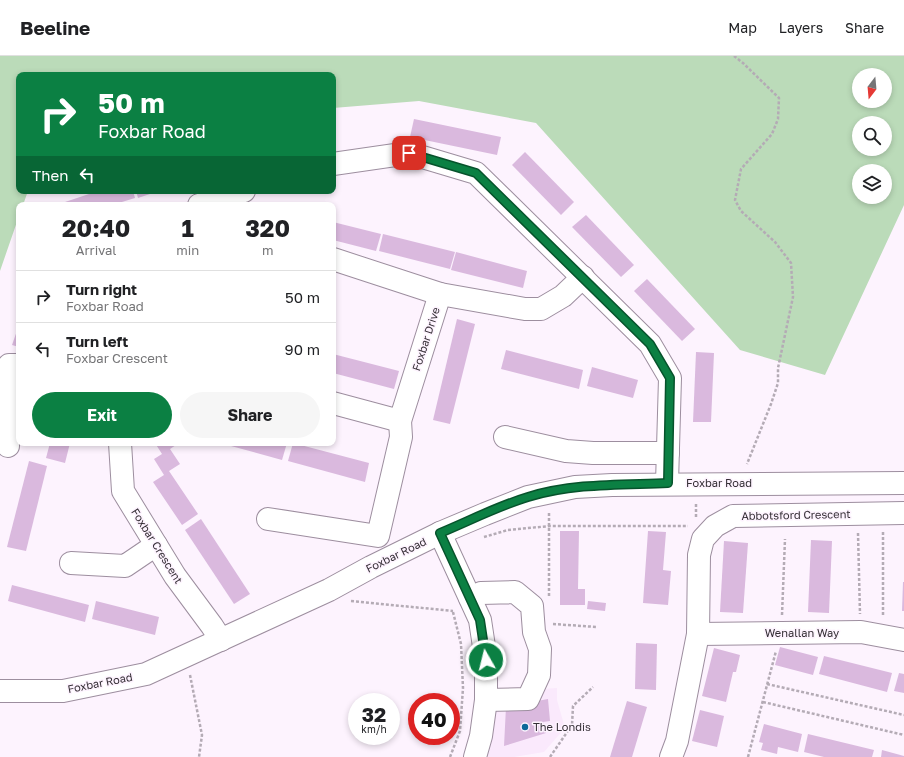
<!DOCTYPE html>
<html lang="en">
<head>
<meta charset="utf-8">
<style>
	:root { --surface:#fff; --page:#f6f6f6; --text:#202124; --muted:#757577; --line:#e0e0e0; --accent:#0b8043 }
	body { margin:0; font-family:"Golos Text",sans-serif; background:var(--page); color:var(--text); height:100vh; display:flex; flex-direction:column; font-size:15px; white-space:nowrap }
	* { box-sizing:border-box; margin:0 }
	p { font-size:13px; color:var(--muted) }
	.icon { flex:none; width:22px; height:22px; fill:none; stroke:currentColor; stroke-width:2; stroke-linecap:round; stroke-linejoin:round }
	.map { position:relative; flex:1; overflow:hidden }
	.sheet { position:absolute; left:16px; top:146px; width:320px; height:244px; display:flex; flex-direction:column; background:var(--surface); border-radius:8px; box-shadow:0 2px 6px #0003 }
	.sheet>* { flex:none }
	.banner { position:absolute; left:16px; top:16px; width:320px; height:122px; border-radius:8px; box-shadow:0 2px 6px #0003; background:#0b8043; color:#fff; overflow:hidden }
	.needle { width:26px; rotate:196deg }
	.controls { position:absolute; left:852px; top:12px; display:grid; gap:8px }
	.controls a { display:grid; place-items:center; width:40px; height:40px; border-radius:50%; background:var(--surface); box-shadow:0 2px 6px #0003; font-size:20px }
	.speed { position:absolute; left:348px; top:637px; display:flex; gap:8px; font-size:20px; font-weight:700; text-align:center }
	.speed>* { display:grid; place-content:center; width:52px; height:52px; border-radius:50%; background:var(--surface); box-shadow:0 2px 6px #0003; line-height:1 }
	.speed small { font-size:10px; font-weight:400 }
	.speed .limit { border:6px solid #d22; background:#fff; color:#111 }
	.pin { position:absolute; display:grid; place-items:center; width:34px; height:34px; color:#fff; margin:-17px; border-radius:8px; box-shadow:0 2px 6px #0006 }
	.me { position:absolute; width:44px; margin:-22px; rotate:352deg; stroke-linejoin:round; filter:drop-shadow(0 0 3px #0008) }
	.turn { display:flex; align-items:center; gap:14px; height:84px; padding:0 16px; font-size:18px }
	.turn .icon { width:52px; height:52px; stroke-width:2.5 }
	.turn b { display:block; font-size:28px; line-height:34px }
	.then { display:flex; align-items:center; height:38px; padding:0 16px; background:#0003; gap:8px; font-size:15px }
	.eta { display:flex; justify-content:space-evenly; align-items:center; height:68px; text-align:center }
	.eta b { font-size:24px; font-weight:700; line-height:28px }
	.action { display:flex; gap:8px; margin-top:auto; padding:8px 16px }
	.action a { flex:1; height:46px; border-radius:24px; background:var(--accent); color:#fff; font-size:16px; font-weight:700; line-height:46px; text-align:center }
	.action a+a { background:var(--page); color:var(--text) }
	ul { padding:0; list-style:none }
	li { display:flex; align-items:center; gap:12px; height:52px; padding:0 16px; border-top:1px solid var(--line) }
	li div { flex:1 }
	li b { display:block; font-size:15px }
	li em { font-style:normal }
	header { display:flex; align-items:center; gap:24px; box-sizing:border-box; height:56px; padding:0 20px; background:var(--surface); border-bottom:1px solid var(--line) }
	header strong { font-size:19px }
	nav { display:flex; gap:22px; margin-inline-start:auto; font-size:14px }
	.map>svg:first-child { display:block }
	.built { fill:#fae9fc }
	.green { fill:#bbdbb9; fill-rule:evenodd }
	.building { fill:#dab9de }
	.lines { fill:none; stroke-linecap:round; stroke-linejoin:round }
	.minor-casing { stroke:#9d8e9f; stroke-width:24 }
	.path { stroke:#b4abb5; stroke-width:2.5; stroke-dasharray:3 2; stroke-linecap:butt }
	.minor { stroke:#fff; stroke-width:22 }
	.route-casing { stroke:#07532c; stroke-width:10 }
	.route { stroke:#0b8043; stroke-width:7 }
	.poi-dot { fill:#0c6999; stroke:#fdf3fe; stroke-width:1.5 }
	.labels { text-anchor:middle; stroke-width:3; stroke-linejoin:round; paint-order:stroke }
	.street-label { font-size:11px; fill:#342e35; stroke:#fdf3fe }
	.poi-label { font-size:11px; fill:#342e35; stroke:#fdf3fe; text-anchor:start }
</style>
</head>
<body>
<header>
<strong>Beeline</strong>
<nav><a>Map</a><a>Layers</a><a>Share</a></nav>
</header>
<div class="map">
<svg width="904" height="701" viewBox="0 0 904 701">
	<rect width="100%" height="100%" fill="#fdf3fe"/>
	<!-- built -->
	<path class="built" d="M557,632V644L565,672L544,696L514,701H484L492,655L509,635Z"/>
	<!-- green -->
	<path class="green" d="M0,0H904V149L825,319L740,294L536,67L419,45L333,52V19H19V135H28L23,149H19V160L0,215ZM859,19H885V45H859ZM859,67H885V93H859ZM859,115H885V141H859Z"/>
	<!-- building -->
	<g class="building">
		<path d="M414,63L501,81L497,99L410,81Z"/>
		<path d="M525,96L574,146L561,159L512,109Z"/>
		<path d="M98,135H133L135,142L112,149H60L59,148Z"/>
		<path d="M136,135H159L138,142Z"/>
		<path d="M586,159L634,209L621,221L572,171Z"/>
		<path d="M333,166L381,178L376,195L333,184Z"/>
		<path d="M383,178L455,196L450,213L379,195Z"/>
		<path d="M456,196L527,215L523,232L451,214Z"/>
		<path d="M647,223L695,273L682,285L634,235Z"/>
		<path d="M457,263L475,268L450,368L433,364Z"/>
		<path d="M19,269V291L12,289Z"/>
		<path d="M506,294L583,314L579,333L501,313Z"/>
		<path d="M696,296L714,297L711,366H693Z"/>
		<path d="M333,298L399,315L394,333L333,317Z"/>
		<path d="M592,311L638,324L633,342L587,330Z"/>
		<path d="M50,387H70L65,407L46,402Z"/>
		<path d="M155,387H179L170,393L180,408L169,415L198,458L182,469L153,426L164,419L154,403L162,398Z"/>
		<path d="M220,387H287L282,404Z"/>
		<path d="M293,387L369,407L365,426L288,405Z"/>
		<path d="M29,405L47,410L26,495L7,491Z"/>
		<path d="M201,463L250,538L234,548L185,474Z"/>
		<path d="M560,475H579L578,533H585V549H560Z"/>
		<path d="M648,475L666,476L663,514L671,515L668,549L643,547Z"/>
		<path d="M811,484L832,485L829,557L808,556Z"/>
		<path d="M724,485L748,487L743,557L720,556Z"/>
		<path d="M903,526H904V555H902Z"/>
		<path d="M12,529L89,549L85,566L8,545Z"/>
		<path d="M96,545L159,561L155,579L92,563Z"/>
		<path d="M588,545L606,547L605,555L587,553Z"/>
		<path d="M636,587L657,588L656,634L635,633Z"/>
		<path d="M780,591L818,601L813,619L775,609Z"/>
		<path d="M714,592L740,599L736,616H733L726,646L702,640Z"/>
		<path d="M824,600L892,617L887,636L819,618Z"/>
		<path d="M899,617L904,618V637L894,635Z"/>
		<path d="M548,643L550,665L543,666L546,677L504,690L506,651Z"/>
		<path d="M627,645L647,651L632,701H610Z"/>
		<path d="M700,654L724,660L717,691L692,685Z"/>
		<path d="M764,668L802,678L798,696L778,691L777,698L761,694L763,687L759,686Z"/>
		<path d="M808,678L874,694L872,701H824L804,696Z"/>
		<path d="M882,694L904,700V701H881Z"/>
	</g>
	<g class="lines">
		<defs>
			<g id="minor">
				<path d="M333,108L409,97L476,117L650,288L670,322L667,427"/>
				<path d="M199,149L244,135"/>
				<path d="M333,203L440,238"/>
				<path d="M333,347L400,365L440,238L525,253H541L563,240L583,221"/>
				<path d="M505,381L566,395L593,397H668"/>
				<path d="M120,387L123,435L175,520L212,570L221,584"/>
				<path d="M8,390L9,309H19"/>
				<path d="M268,463L378,480L401,381L400,365"/>
				<path d="M440,477L480,564L486,604V644L481,680L475,701"/>
				<path d="M71,507L125,510L156,489"/>
				<path d="M470,542L481,537L515,536L532,550L534,576L540,593L539,619L528,643L486,644"/>
				<path d="M698,578L861,576L904,584"/>
				<path d="M0,635H63L146,618L329,534L371,511L440,477L485,458L528,441L575,431L612,429L904,427"/>
				<path d="M671,701L677,685L698,578L699,499L703,483L715,470L733,460L904,457"/>
			</g>
		</defs>
		<!-- minor casing -->
		<use href="#minor" class="minor-casing"/>
		<!-- path -->
		<g class="path">
			<path d="M734,0L743,7L779,42L778,63L772,78L741,113L735,144L741,155L775,186L791,207L793,241L778,312V327L771,348L747,408"/>
			<path d="M696,448V461"/>
			<path d="M549,457V540"/>
			<path d="M883,476V561"/>
			<path d="M858,477L860,558"/>
			<path d="M484,481L508,474L550,470H688"/>
			<path d="M351,545L453,555"/>
			<path d="M782,559L785,483"/>
			<path d="M553,568L597,571"/>
			<path d="M190,619L202,679L199,701"/>
			<path d="M767,628L904,659"/>
			<path d="M763,646L904,679"/>
			<path d="M450,701L460,675L463,632L461,588L453,556"/>
			<path d="M550,701L572,669L573,650L593,631"/>
			<path d="M748,701L776,595"/>
		</g>
		<!-- minor -->
		<use href="#minor" class="minor"/>
	</g>
	<g class="lines">
		<defs>
			<path id="route" d="M409,97L476,117L650,288L670,322L668,427C621,429 573,427 528,441C498,450 469,465 440,477L480,564L486,604"/>
		</defs>
		<!-- route casing -->
		<use href="#route" class="route-casing"/>
		<!-- route -->
		<use href="#route" class="route"/>
	</g>
	<!-- markers -->
	<circle class="poi-dot" cx="525" cy="671" r="4"/>
	<g class="labels">
		<!-- street labels -->
		<g class="street-label">
			<text transform="translate(426 283) rotate(-72)" y="4">Foxbar Drive</text>
			<text x="719" y="431">Foxbar Road</text>
			<text transform="translate(796 459) rotate(-1)" y="4">Abbotsford Crescent</text>
			<text transform="translate(157 490) rotate(58)" y="4">Foxbar Crescent</text>
			<text transform="translate(396 499) rotate(-26)" y="4">Foxbar Road</text>
			<text x="802" y="581">Wenallan Way</text>
			<text transform="translate(100 627) rotate(-11)" y="4">Foxbar Road</text>
		</g>
		<!-- poi labels -->
		<g class="poi-label">
			<text x="533" y="675">The Londis</text>
		</g>
	</g>
</svg>
<div class="controls">
<a><svg class="needle" viewBox="-14 -14 28 28"><path d="M0-13l5 13h-10z" fill="#e53935"/><path d="M0 13l5-13h-10z" fill="#757577"/></svg></a>
<a><svg class="icon" aria-label="search" viewBox="0 0 24 24"><circle cx="10" cy="10" r="6"/><path d="M15 15l6 6"/></svg></a>
<a><svg class="icon" aria-label="layers" viewBox="0 0 24 24"><path d="M12 4l9 5-9 5-9-5zM3 14l9 5 9-5"/></svg></a>
</div>
<div class="speed"><div>32<small>km/h</small></div><div class="limit">40</div></div>
<div class="pin" style="left:409px;top:97px;background:#d93025"><svg class="icon" aria-label="arrive" viewBox="0 0 24 24"><path d="M6 21V4h12l-3 4 3 4H6"/></svg></div>
<svg class="me" style="left:486px;top:604px" viewBox="-20 -20 40 40"><circle r="17" fill="#0b8043" stroke="#fff" stroke-width="3"/><path d="M0-11L8 9 0 5-8 9z" fill="#fff"/></svg>
<div class="banner">
<div class="turn"><svg class="icon" aria-label="right" viewBox="0 0 24 24"><path d="M7 20v-9h11M14 6l5 5-5 5"/></svg><div><b>50 m</b>Foxbar Road</div></div>
<div class="then">Then<svg class="icon" aria-label="left" viewBox="0 0 24 24"><path d="M17 20v-9H6M10 6l-5 5 5 5"/></svg></div>
</div>
<section class="sheet">
<div class="eta">
<div><b>20:40</b><p>Arrival</p></div>
<div><b>1</b><p>min</p></div>
<div><b>320</b><p>m</p></div>
</div>
<ul>
<li><svg class="icon" aria-label="right" viewBox="0 0 24 24"><path d="M7 20v-9h11M14 6l5 5-5 5"/></svg><div><b>Turn right</b><p>Foxbar Road</p></div><em>50 m</em></li>
<li><svg class="icon" aria-label="left" viewBox="0 0 24 24"><path d="M17 20v-9H6M10 6l-5 5 5 5"/></svg><div><b>Turn left</b><p>Foxbar Crescent</p></div><em>90 m</em></li>
</ul>
<div class="action"><a>Exit</a><a>Share</a></div>
</section>
</div>
</body>
</html>
